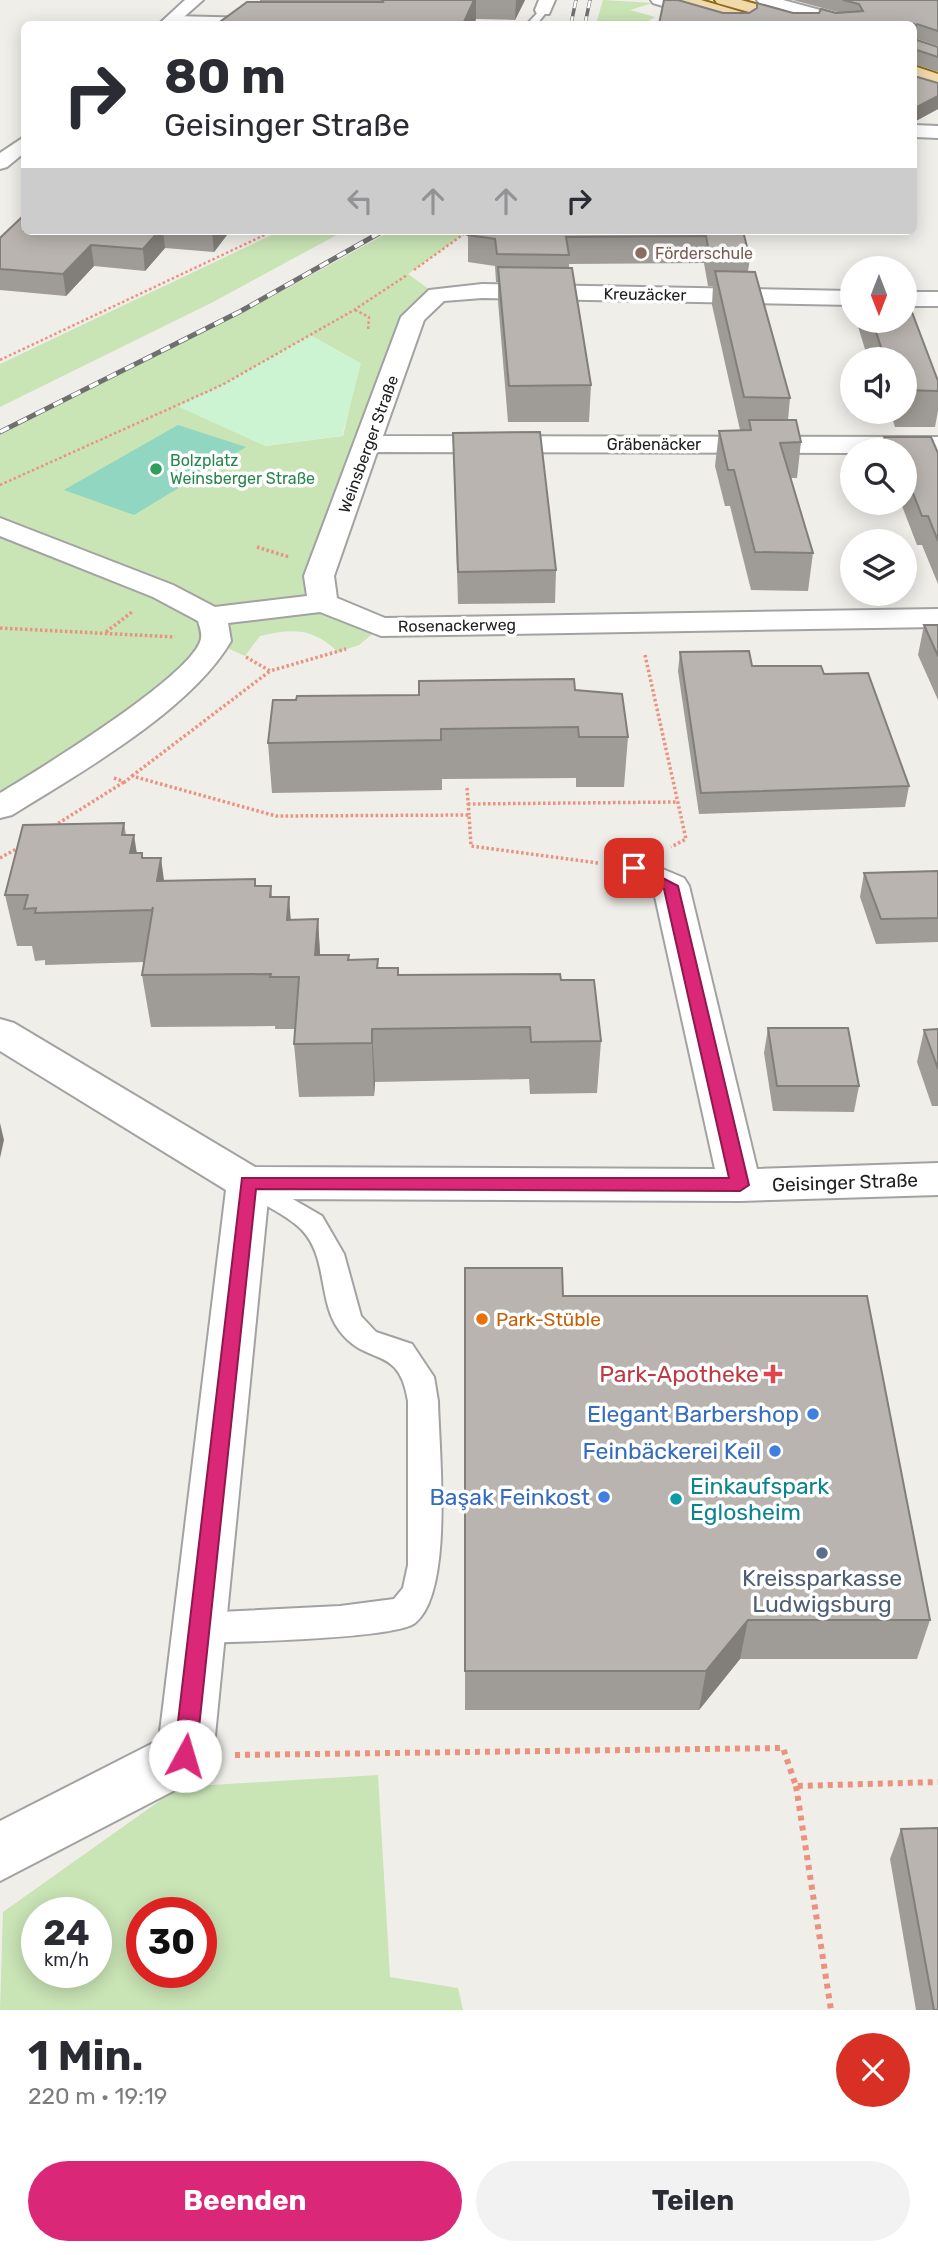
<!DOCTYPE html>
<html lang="de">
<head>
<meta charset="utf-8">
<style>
	:root { --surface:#fff; --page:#f2f2f3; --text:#2b2b33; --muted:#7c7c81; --accent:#db2777 }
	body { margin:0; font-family:Rubik,sans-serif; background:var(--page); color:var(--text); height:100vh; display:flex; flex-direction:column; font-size:26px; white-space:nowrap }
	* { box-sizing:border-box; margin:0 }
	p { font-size:23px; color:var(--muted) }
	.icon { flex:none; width:38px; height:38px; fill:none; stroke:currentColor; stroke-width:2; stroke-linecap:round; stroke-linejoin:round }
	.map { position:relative; height:2010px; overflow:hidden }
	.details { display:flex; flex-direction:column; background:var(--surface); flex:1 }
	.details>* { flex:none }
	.guide { position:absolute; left:21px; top:21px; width:896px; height:214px; border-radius:10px; box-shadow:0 4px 18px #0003; background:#fff; color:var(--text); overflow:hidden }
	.needle { width:46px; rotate:180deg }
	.fabs { position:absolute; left:840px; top:256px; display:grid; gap:14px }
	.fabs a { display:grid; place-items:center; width:77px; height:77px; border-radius:50%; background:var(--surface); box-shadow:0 4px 18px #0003; font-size:35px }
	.speed { position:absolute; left:21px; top:1897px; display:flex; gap:14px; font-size:35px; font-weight:700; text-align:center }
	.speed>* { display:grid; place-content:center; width:91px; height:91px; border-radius:50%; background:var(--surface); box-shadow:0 4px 18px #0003; line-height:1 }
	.speed small { font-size:18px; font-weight:400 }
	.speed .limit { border:10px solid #d22; background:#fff; color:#111 }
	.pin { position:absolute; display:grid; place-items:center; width:60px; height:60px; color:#fff; margin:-30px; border-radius:14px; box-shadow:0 4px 10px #0006 }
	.me { position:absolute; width:77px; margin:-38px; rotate:6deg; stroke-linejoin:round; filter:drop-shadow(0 0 5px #0008) }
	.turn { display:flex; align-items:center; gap:24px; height:147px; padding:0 28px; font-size:32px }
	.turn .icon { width:91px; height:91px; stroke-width:2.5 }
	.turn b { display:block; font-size:49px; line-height:60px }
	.lanes { display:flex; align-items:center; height:66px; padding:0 28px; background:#0003; justify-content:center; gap:35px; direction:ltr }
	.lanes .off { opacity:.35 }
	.round { display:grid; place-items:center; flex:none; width:74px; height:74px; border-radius:37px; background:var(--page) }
	.summary { display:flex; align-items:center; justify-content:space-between; height:119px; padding:0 28px }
	h1 { font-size:42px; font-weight:700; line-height:52px }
	.primary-button { display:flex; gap:14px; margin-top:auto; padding:14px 28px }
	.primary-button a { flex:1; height:80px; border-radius:42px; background:var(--accent); color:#fff; font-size:28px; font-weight:700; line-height:80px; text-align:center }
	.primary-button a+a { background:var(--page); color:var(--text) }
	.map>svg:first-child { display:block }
	.grass { fill:#c9e4b5; fill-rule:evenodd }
	.park { fill:#ccf4d2 }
	.pitch { fill:#90d6c0 }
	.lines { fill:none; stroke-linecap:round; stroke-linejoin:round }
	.lane-casing { stroke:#a2a2a2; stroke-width:4 }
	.street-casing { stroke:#a2a2a2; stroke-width:4 }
	.primary-casing { stroke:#8c6c12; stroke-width:4 }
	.path-far2 { stroke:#eb927f; stroke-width:2.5; stroke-dasharray:2.5 2.5; stroke-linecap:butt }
	.path-far1 { stroke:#eb927f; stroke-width:3.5; stroke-dasharray:2.5 2.5; stroke-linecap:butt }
	.path { stroke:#eb927f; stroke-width:6; stroke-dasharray:5 5; stroke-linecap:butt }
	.lane { fill:#fff; fill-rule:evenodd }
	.street { fill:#fff; fill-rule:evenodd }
	.primary { fill:#f2d9ac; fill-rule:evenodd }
	.rail-far1-casing { stroke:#6f6f6f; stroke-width:3.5 }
	.rail-casing { stroke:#6f6f6f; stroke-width:5 }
	.rail-far1 { stroke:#fff; stroke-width:2.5; stroke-dasharray:8; stroke-linecap:butt }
	.rail { stroke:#fff; stroke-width:3.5; stroke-dasharray:10; stroke-linecap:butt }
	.wall { fill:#9f9b96 }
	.shaded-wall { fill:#827e7a }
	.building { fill:#b9b4af; stroke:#827e7a; stroke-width:2 }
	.route { fill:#db2777; stroke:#8e194d; stroke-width:2 }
	.education-dot { fill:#8d6e63; stroke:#fff; stroke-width:2.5 }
	.leisure-dot { fill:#2e9e5b; stroke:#fff; stroke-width:2.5 }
	.food-dot { fill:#e8710a; stroke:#fff; stroke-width:2.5 }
	.health-dot { fill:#e0444e; stroke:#fff; stroke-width:2.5 }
	.shop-dot { fill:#3f7fe0; stroke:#fff; stroke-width:2.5 }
	.culture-dot { fill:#0f9aa8; stroke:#fff; stroke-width:2.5 }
	.service-dot { fill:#5c6f8a; stroke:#fff; stroke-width:2.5 }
	.labels { text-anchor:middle; stroke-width:7; stroke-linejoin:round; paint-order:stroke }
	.far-education-label { font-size:16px; fill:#785e54; stroke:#fff; text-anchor:start }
	.far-street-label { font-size:16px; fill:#212121; stroke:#fff }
	.far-leisure-label { font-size:16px; fill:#27864d; stroke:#fff; text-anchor:start }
	.street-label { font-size:19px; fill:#212121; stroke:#fff }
	.food-label { font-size:19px; fill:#c56008; stroke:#fff; text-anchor:start }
	.near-health-label { font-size:23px; fill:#be3a42; stroke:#fff; text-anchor:end }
	.near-shop-label { font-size:23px; fill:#366cbe; stroke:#fff; text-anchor:end }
	.near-culture-label { font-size:23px; fill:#0d838f; stroke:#fff; text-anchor:start }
	.near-service-label { font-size:23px; fill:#4e5e75; stroke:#fff }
</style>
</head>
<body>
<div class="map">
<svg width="938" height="2010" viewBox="0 0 938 2010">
	<rect width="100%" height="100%" fill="#f0eee9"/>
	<!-- grass -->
	<g class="grass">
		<path d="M603,0L653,3L630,10L655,17L643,24H596Z"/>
		<path d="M280,231H344L213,302L0,407V364Z"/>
		<path d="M391,231H468L408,274L437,295L413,317L323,603L381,627L359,645L338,652C313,628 293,628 260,636L245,656L216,643L0,808V435L244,312ZM310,335L360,363L343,436L265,446Z"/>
		<path d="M378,1775L390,1977L458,1988L463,2010H0L3,1912L179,1787ZM37,1913H96V1972H37ZM142,1913H201V1972H142Z"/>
	</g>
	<!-- park -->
	<path class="park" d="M310,335L361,364L342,436L265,446L177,406L222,385Z"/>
	<!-- pitch -->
	<path class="pitch" d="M178,425L246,447L134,515L64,490Z"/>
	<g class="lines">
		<defs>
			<g id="lane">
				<path d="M543,7L548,10L537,24H527Z"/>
				<path d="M173,16L254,18L259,21L254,24L169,21L168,19Z"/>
				<path d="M248,1173L322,1216L344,1254L361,1316L376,1332L412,1344L434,1377L438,1401C439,1451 454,1592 415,1623C396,1639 233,1642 199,1643L187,1639L182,1628L187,1617L199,1613L340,1606L394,1599L403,1588L408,1565V1401C399,1343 367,1368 339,1330C318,1302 328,1257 302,1230C286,1214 258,1202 238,1190L234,1183L238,1176Z"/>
			</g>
			<g id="street">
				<path d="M185,0H203L176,24H159Z"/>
				<path d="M539,0H555L549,14H537L535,10Z"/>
				<path d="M651,0H676L744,20L746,24H722L653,3Z"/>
				<path d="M757,0H783L857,20L859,24H834L759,3Z"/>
				<path d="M914,125L938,126V138L914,137Z"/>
				<path d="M24,137V153L7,167L0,169V153Z"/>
				<path d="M482,284L852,291V305L482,298L444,301L424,320L383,436L938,437V453H905V450H852V453L377,452L334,576L337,598L385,618L938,609V627L381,636L320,612L228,623L231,641C191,710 80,773 12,815L0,818V793C40,769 185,680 200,642C203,635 200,628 198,621L153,597L0,536V518L173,585L215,607L307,596L304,576L401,317L429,290Z"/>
				<rect x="905" y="292" width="33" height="14"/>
				<path d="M634,857L684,878L689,886L757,1169L938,1163V1195L740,1201L268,1199L213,1756L204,1775L0,1881V1821L159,1740L226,1190L0,1051V1019L14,1023L255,1167L715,1169L654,892L621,876L616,868L621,860Z"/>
			</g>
			<g id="primary">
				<path d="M676,0H701L752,15L754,19L746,24L678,3Z"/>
				<path d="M715,0H741L815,20L817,24H792L717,3Z"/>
				<path d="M914,66L938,74V85L914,77Z"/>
			</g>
		</defs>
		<!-- lane casing -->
		<use href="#lane" class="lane-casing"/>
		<!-- street casing -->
		<use href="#street" class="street-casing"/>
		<!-- primary casing -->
		<use href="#primary" class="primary-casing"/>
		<!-- path-far2 -->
		<g class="path-far2">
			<path d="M414,270L468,231"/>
			<path d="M355,310L369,317L368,331"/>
			<path d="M0,360L273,231"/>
			<path d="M0,485L222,385L354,310L407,275"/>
		</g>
		<!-- path-far1 -->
		<g class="path-far1">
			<path d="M257,547L289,557"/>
			<path d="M0,628L175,637"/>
			<path d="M106,632L132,612"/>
			<path d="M645,655L686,839L671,847"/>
			<path d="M246,657L270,671L346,649"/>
			<path d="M132,776L270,671"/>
			<path d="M114,778L125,782L132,776L276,816L469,815L471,846L598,863"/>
			<path d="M467,788L469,815"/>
			<path d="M468,804L677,802"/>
			<path d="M54,826L124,782"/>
			<path d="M0,858L20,847"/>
		</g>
		<!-- path -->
		<g class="path">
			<path d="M235,1755L783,1748L796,1786L938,1782"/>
			<path d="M796,1786L831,2010"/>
		</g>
		<!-- lane -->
		<use href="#lane" class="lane"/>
		<!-- street -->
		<use href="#street" class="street"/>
		<!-- primary -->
		<use href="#primary" class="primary"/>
		<defs>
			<g id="rail-far1">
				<path d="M571,24L576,0"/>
				<path d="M585,24L590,0"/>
			</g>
			<path id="rail" d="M0,432L241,311L383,231"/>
		</defs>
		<!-- rail-far1 casing -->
		<use href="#rail-far1" class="rail-far1-casing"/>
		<!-- rail casing -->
		<use href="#rail" class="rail-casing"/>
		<!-- rail-far1 -->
		<use href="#rail-far1" class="rail-far1"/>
		<!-- rail -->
		<use href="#rail" class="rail"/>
	</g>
	<!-- wall -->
	<g class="wall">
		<path d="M260,0H525L515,20L476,19L474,24H217L260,2Z"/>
		<path d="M793,0H938V46L915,38H914L938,47V72L915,64H914V76L938,83V109L914,122V24L723,13H841Z"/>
		<path d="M24,231H230L214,252L165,248L145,271L94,266L66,296L0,290V238Z"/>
		<path d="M743,231L750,259L748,271L790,398L788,420L801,442L797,478H791L813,553L808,591L751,590L730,506H725L715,466L719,431L740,430L712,305L713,286H708L704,263L569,264V268L591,385L589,422H508L498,301V282H496L495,266L468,262V235Z"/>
		<path d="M856,320H905L938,381V411L935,427H895L890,411H905V359H868Z"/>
		<path d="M453,433L556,570L555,603L458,604Z"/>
		<path d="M884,437L938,453V584L922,545H917L902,506H896L894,502H905V450H882Z"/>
		<path d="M924,625H938V700L918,655Z"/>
		<path d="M680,652L752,666L824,674L909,786L905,807L699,814L678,671Z"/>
		<path d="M575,690L628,737L624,787H576V778L442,779V790L272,793L268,743L296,700Z"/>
		<path d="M124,823L126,835L137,853L143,858L164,881L271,886L272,897L291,920L318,919L320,955L349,960L398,975L561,980L601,1041L597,1093L530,1094L529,1079L375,1082L374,1096L299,1097L294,1044L296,1029H275V1026L151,1027L142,975L144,962L45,965V960L35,961L32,946H17L5,895Z"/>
		<path d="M938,871V942L876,944L860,897L864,873Z"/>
		<path d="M768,1028L859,1086L854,1112L773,1111L764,1053Z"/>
		<path d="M938,1029V1106H932L917,1062L924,1030Z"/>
		<path d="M465,1268L563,1296L930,1620L917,1659H740L699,1710H465Z"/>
		<path d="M901,1829L938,2010H916L890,1859Z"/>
	</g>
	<!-- shaded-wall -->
	<g class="shaded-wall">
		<path d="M474,0H476V19L474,24H463Z"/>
		<path d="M516,0H525L515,20Z"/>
		<path d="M917,24L915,38H914V26Z"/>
		<path d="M917,50L915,64H914V52Z"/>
		<path d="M938,96V109L914,122L915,108Z"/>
		<path d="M159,231H163L165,248L145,271L143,249Z"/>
		<path d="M212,231H230L214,252Z"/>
		<path d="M91,245L94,266L66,296L63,274Z"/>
		<path d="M134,835L142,886L130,853Z"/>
		<path d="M161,858L168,910L157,881Z"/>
		<path d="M289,897L293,948L287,920Z"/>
		<path d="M318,919L321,971L315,955Z"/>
		<path d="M372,1029L375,1082L374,1096L372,1043Z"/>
		<path d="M0,1123L4,1140L0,1158Z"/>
		<path d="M748,1620L740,1659L699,1710L706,1671Z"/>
	</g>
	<!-- building -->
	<g class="building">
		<path d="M382,0H474L463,24H217L247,2H383Z"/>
		<path d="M664,0H678L723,13H749L757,8V3L793,13H819L821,9L836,13L863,11L859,4L843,0H938V31L917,24L914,26V24H659Z"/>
		<path d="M914,29V39L938,47V57L917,50L914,52Z"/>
		<path d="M914,54V76L938,83V96L915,108H914Z"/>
		<path d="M24,215V231H159L143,249L91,245L63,274L0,269V238Z"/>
		<path d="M472,231H743L750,259L710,258L706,236L566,237L569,255L497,254L495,239L468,235Z"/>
		<path d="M498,267L572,268L591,385L509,386Z"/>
		<path d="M715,271L755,272L790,398L744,397Z"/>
		<path d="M905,300L907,307H910L938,381V391L905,390V359H885L872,320H905Z"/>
		<path d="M749,420H796L801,442L780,443L813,553L755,552L734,470H728L719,431L751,430Z"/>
		<path d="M540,432L556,570L458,572L453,433Z"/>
		<path d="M884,437H931L938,453V541L928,516H922L907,478H905V450H889Z"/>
		<path d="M924,625H938V656Z"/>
		<path d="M749,651L752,666H821L824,674L868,673L909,786L701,793L680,652Z"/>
		<path d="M574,679L575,690L622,694L628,737H579L578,727L441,729V740L268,743L273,700H296L297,696L419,695V681Z"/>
		<path d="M124,823L122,835H134L130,853H142V858H161L157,881L255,879V886H271L270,897H289L287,920L318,919L315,955H349L348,960L378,959L377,968H398V975L560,974L561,980H594L601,1041L531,1042L530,1027L372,1029V1043L294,1044L299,977H270L271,974L142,975L153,907L152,910L35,913L36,908L24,909L28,895H5L23,825Z"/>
		<path d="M938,871V918L881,919L864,873Z"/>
		<path d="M768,1028H848L859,1086H777Z"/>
		<path d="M938,1029V1069L924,1030Z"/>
		<path d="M465,1268H562L563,1296H867L930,1620H748L706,1671H465Z"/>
		<path d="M938,1828V2010H934L901,1829Z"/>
	</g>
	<!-- route -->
	<path class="route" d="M634,863L678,886L749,1185L740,1191L256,1189L196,1756L193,1764L185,1767L177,1764L174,1756L242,1178H729L664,889L629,871V865Z"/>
	<!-- markers -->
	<circle class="education-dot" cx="641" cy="253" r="7"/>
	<circle class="leisure-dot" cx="156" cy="469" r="7"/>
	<circle class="food-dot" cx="482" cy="1319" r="7"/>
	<path class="health-dot" d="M769.5 1363.5h7v7h7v7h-7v7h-7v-7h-7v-7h7z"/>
	<g class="shop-dot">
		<circle cx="813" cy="1414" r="7"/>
		<circle cx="775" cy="1451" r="7"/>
		<circle cx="604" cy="1497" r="7"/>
	</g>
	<circle class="culture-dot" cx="676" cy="1499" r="7"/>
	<circle class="service-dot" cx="822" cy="1553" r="7"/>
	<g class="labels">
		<!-- far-education labels -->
		<g class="far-education-label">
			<text x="655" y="259">Förderschule</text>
		</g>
		<!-- far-street labels -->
		<g class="far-street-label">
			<text transform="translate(645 294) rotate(1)" y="6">Kreuzäcker</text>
			<text transform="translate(368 444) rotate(-70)" y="6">Weinsberger Straße</text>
			<text x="654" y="450">Gräbenäcker</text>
			<text transform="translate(457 625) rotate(-1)" y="6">Rosenackerweg</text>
		</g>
		<!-- far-leisure labels -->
		<g class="far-leisure-label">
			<text x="170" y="466">Bolzplatz<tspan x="170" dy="18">Weinsberger Straße</tspan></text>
		</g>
		<!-- street labels -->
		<g class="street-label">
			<text transform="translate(845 1182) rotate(-2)" y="7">Geisinger Straße</text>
		</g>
		<!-- food labels -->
		<g class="food-label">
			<text x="496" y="1326">Park-Stüble</text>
		</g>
		<!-- near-health labels -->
		<g class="near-health-label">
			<text x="759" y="1382">Park-Apotheke</text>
		</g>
		<!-- near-shop labels -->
		<g class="near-shop-label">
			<text x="799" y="1422">Elegant Barbershop</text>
			<text x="761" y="1459">Feinbäckerei Keil</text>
			<text x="590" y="1505">Başak Feinkost</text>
		</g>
		<!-- near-culture labels -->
		<g class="near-culture-label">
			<text x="690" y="1494">Einkaufspark<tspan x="690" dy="26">Eglosheim</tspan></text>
		</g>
		<!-- near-service labels -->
		<g class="near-service-label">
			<text x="822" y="1586">Kreissparkasse<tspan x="822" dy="26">Ludwigsburg</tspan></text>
		</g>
	</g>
</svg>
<div class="fabs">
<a><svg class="needle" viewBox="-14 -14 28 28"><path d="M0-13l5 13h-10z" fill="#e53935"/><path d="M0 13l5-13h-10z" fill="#7c7c81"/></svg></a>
<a><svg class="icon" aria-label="sound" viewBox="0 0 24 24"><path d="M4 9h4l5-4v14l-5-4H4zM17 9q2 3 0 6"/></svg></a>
<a><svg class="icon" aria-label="search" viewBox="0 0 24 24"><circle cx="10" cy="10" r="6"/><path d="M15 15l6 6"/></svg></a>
<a><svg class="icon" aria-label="layers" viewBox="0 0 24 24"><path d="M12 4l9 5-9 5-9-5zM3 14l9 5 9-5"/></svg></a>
</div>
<div class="speed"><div>24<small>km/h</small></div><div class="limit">30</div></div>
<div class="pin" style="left:634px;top:868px;background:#d93025"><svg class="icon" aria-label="arrive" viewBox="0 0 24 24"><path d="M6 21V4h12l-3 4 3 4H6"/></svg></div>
<svg class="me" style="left:185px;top:1756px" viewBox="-20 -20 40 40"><circle r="19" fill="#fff"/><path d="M0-13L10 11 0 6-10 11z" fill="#db2777"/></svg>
<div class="guide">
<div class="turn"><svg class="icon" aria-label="right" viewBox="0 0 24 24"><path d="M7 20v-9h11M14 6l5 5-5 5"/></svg><div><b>80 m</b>Geisinger Straße</div></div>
<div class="lanes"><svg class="icon off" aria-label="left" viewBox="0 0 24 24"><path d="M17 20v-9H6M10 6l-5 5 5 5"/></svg><svg class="icon off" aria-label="ahead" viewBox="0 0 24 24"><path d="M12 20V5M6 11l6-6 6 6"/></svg><svg class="icon off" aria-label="ahead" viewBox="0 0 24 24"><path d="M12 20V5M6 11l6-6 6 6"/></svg><svg class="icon" aria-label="right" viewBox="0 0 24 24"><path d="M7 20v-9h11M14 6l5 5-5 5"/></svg></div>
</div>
</div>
<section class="details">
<div class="summary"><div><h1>1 Min.</h1><p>220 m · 19:19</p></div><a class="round" style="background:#d93025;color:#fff"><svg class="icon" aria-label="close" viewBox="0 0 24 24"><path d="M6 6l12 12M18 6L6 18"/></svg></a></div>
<div class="primary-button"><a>Beenden</a><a>Teilen</a></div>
</section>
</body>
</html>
